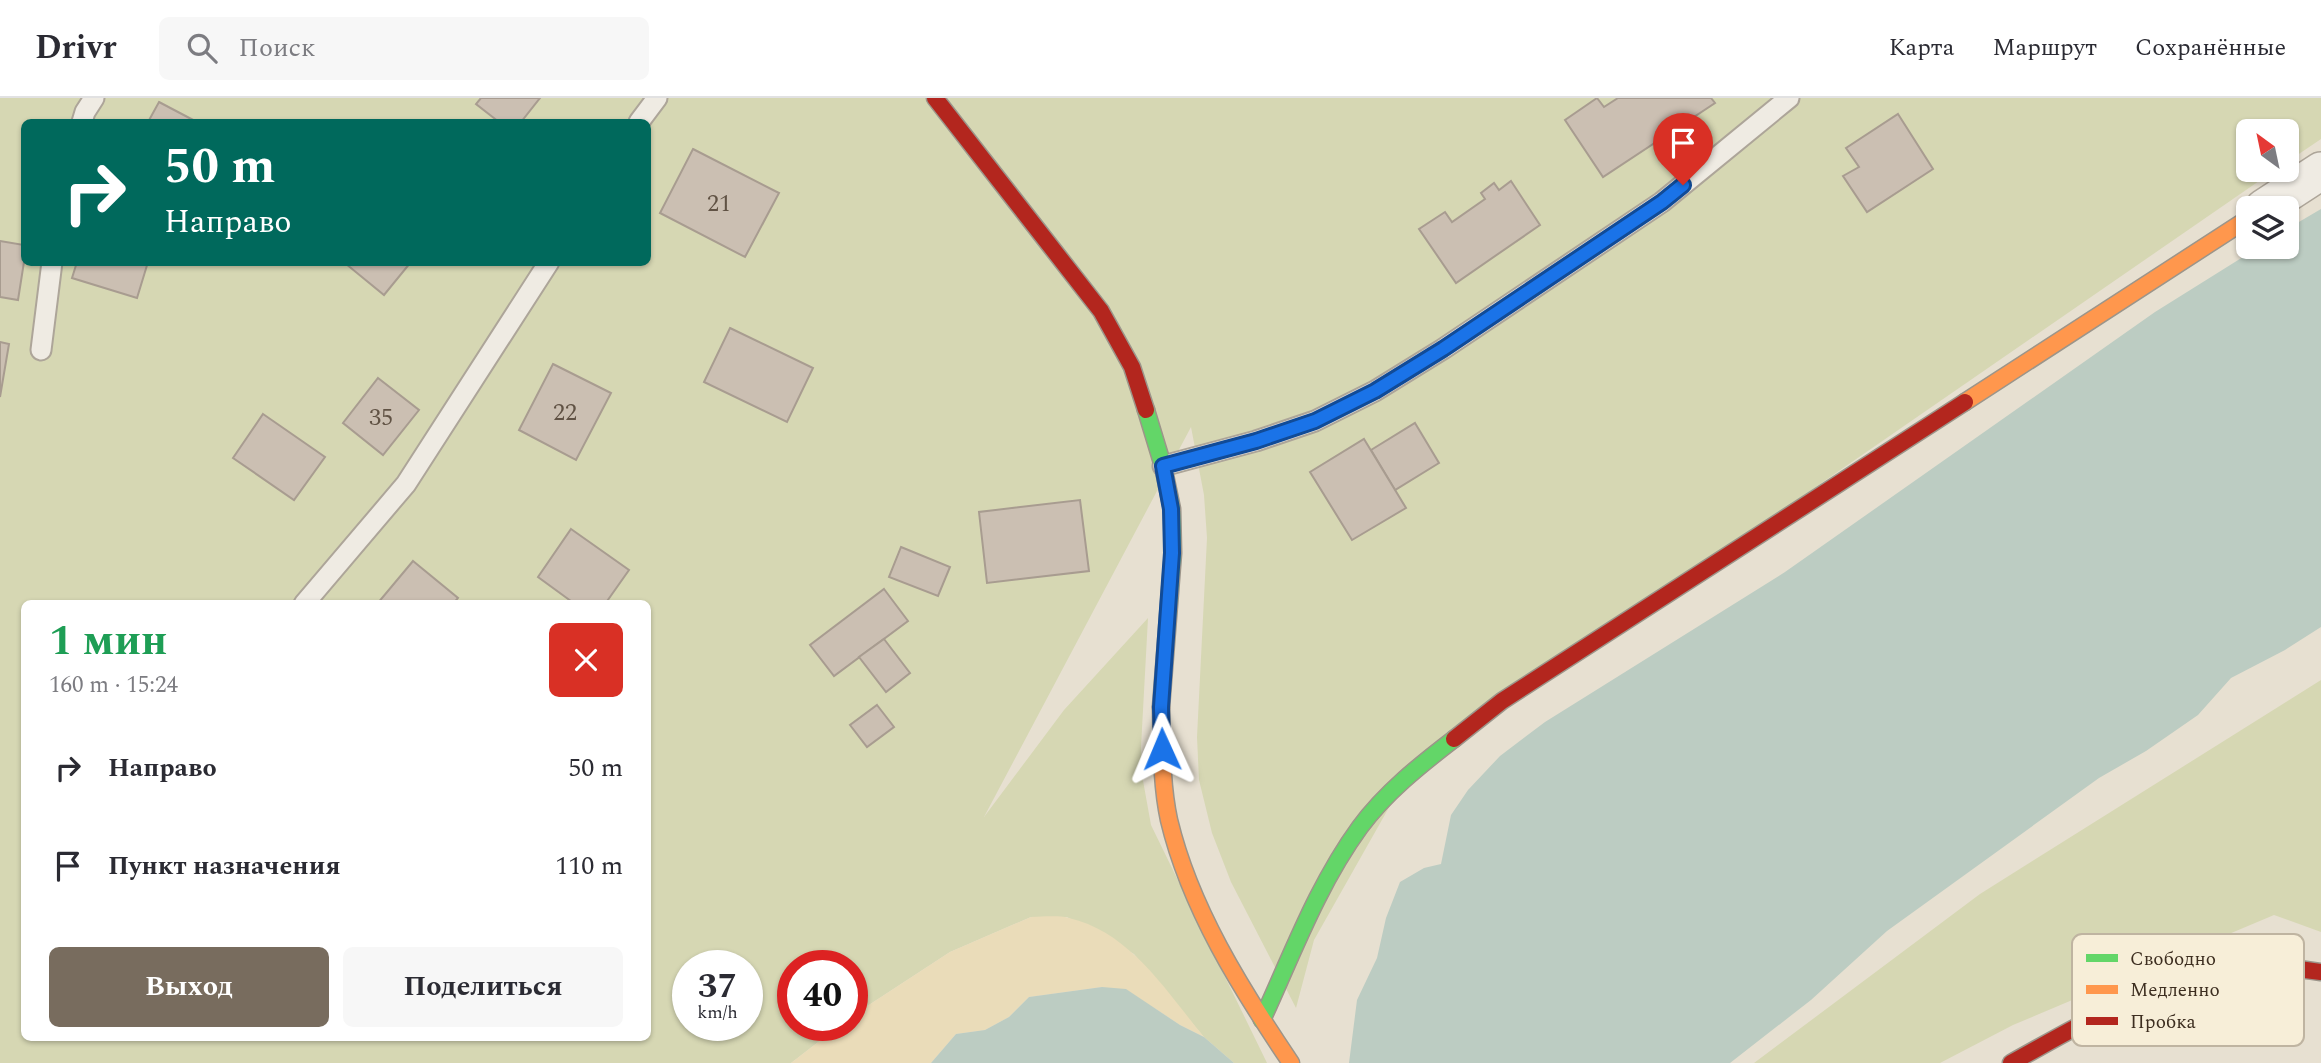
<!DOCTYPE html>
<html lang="ru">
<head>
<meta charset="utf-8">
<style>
	:root { --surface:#fff; --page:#f7f7f7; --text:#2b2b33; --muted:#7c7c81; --line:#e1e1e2; --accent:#786c5e }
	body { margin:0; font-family:Spectral,serif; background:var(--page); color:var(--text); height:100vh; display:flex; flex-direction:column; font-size:26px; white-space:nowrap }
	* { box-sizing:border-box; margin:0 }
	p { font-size:23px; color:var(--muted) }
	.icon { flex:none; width:38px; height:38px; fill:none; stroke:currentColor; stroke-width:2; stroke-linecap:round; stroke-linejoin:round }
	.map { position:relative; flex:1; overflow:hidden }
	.drawer { position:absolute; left:21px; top:502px; width:630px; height:441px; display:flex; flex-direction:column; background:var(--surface); border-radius:10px; box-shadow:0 2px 5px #0004 }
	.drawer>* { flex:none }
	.banner { position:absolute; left:21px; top:21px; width:630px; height:147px; border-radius:10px; box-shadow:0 2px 5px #0004; background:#00695c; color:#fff; overflow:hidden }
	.needle { width:46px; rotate:327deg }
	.controls { position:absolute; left:2236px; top:21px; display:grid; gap:14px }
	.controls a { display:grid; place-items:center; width:63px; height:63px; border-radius:10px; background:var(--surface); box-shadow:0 2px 5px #0004; font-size:35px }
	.speed { position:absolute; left:672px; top:852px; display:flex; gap:14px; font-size:35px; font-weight:700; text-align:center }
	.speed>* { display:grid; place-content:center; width:91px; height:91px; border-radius:50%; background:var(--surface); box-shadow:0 2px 5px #0004; line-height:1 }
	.speed small { font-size:18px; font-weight:400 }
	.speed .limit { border:10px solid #d22; background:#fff; color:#111 }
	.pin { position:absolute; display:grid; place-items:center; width:60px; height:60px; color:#fff; margin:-72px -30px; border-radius:50% 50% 50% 0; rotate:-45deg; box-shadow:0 0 7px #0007 }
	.pin .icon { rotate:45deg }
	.me { position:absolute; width:77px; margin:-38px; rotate:359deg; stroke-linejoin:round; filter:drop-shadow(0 0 5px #0008) }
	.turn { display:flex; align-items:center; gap:24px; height:147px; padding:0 28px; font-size:32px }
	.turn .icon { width:91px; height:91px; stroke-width:2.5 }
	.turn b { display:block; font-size:49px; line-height:60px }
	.round { display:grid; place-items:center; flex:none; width:74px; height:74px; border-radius:10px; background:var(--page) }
	.summary { display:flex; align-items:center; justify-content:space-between; height:119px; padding:0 28px }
	h1 { font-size:42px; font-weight:700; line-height:52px; color:#1e9e55 }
	.button { display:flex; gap:14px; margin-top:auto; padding:14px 28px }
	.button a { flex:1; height:80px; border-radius:10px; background:var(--accent); color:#fff; font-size:28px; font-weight:700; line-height:80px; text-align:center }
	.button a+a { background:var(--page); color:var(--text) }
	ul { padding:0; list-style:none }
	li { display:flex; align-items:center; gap:21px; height:98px; padding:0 28px }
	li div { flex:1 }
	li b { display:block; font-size:26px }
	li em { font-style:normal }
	header { display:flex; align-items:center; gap:42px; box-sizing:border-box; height:98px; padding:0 35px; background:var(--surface); border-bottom:2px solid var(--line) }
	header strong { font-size:33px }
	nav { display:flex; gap:38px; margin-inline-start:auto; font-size:24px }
	.search { width:490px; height:63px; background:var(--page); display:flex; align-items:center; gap:18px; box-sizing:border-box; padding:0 24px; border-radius:10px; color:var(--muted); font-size:26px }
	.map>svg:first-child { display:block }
	.green { fill:#d6d7b3; fill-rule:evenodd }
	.sand { fill:#eadcb9 }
	.water { fill:#bcccc2 }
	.building { fill:#cbbfb2; stroke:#a89c90; stroke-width:2 }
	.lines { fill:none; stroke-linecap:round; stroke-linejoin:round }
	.lane-casing { stroke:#ada599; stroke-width:23 }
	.street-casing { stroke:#ada599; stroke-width:40 }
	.fast-casing { stroke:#9c958a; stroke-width:19 }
	.slow-casing { stroke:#9c958a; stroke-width:19 }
	.jam-casing { stroke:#9c958a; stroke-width:19 }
	.lane { stroke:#efebe3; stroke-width:19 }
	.street { stroke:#efebe3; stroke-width:37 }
	.fast { stroke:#63d668; stroke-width:16 }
	.slow { stroke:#ff974d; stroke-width:16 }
	.jam { stroke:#b3261e; stroke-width:16 }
	.route-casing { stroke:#114b97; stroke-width:18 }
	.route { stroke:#1a73e8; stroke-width:12 }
	.labels { text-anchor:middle; stroke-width:7; stroke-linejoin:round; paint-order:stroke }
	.number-label { font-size:24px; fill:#605244 }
	.key { fill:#f7eed8; stroke:#bfb4a1; stroke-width:2 }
	.key-label { font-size:19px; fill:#3d2e20 }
</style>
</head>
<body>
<header>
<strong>Drivr</strong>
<div class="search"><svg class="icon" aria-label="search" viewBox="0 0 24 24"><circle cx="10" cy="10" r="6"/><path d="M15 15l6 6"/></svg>Поиск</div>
<nav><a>Карта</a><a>Маршрут</a><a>Сохранённые</a></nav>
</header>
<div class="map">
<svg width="2321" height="965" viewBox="0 0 2321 965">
	<rect width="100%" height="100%" fill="#e7e0d1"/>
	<!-- green -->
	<g class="green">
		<path d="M0,0H2321V41L2287,64V33H2249V72H2275L1413,667L1314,842L1296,910L1231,784L1212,735L1199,682L1197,639L1207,440L1204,397L1191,329L984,719L1064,612L1148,520L1141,649L1142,677L1151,727L1267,965H1234L1204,939L1134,856L1067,819H1031L950,854L852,918V868H793V928H839L791,965H0ZM24,24H648V164H24ZM24,506H648V940H24ZM688,868H747V928H688Z"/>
		<path d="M2321,582V834L2274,817L2013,927L1940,965H1754L1980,796Z"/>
	</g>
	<!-- sand -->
	<path class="sand" d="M1031,819C1043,819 1057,817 1069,820C1130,834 1166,893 1204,939L1180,927L1156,911L1102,889L1029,899L1009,919L985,932L956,936L931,965H791L839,928H852V918L950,854Z"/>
	<!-- water -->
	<g class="water">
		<path d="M2321,111V529L2285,552L2231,580L2198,617L2146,653L2099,680L1887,833L1811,902L1730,965H1349L1357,902L1377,860L1386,820L1400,784L1424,770L1441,766L1451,717L1468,692L1500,658L1545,624L1785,474L2155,214L2259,149H2287V131Z"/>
		<path d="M1102,889L1126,891L1180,927L1204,939L1234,965H931L956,936L985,932L1009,919L1029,899Z"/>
	</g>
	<!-- building -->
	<g class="building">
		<path d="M481,0H540L521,24H499L476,6Z"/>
		<path d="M1597,0L1604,9L1618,0H1711L1715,5L1603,79L1565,22Z"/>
		<path d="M159,4L197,24H148Z"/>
		<path d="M1898,16L1933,71L1867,114L1843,78L1859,69L1846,50Z"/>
		<path d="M693,51L779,95L745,159L660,115Z"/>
		<path d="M1511,83L1540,127L1456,185L1419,131L1445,114L1452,124L1485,101L1481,95L1494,85L1499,92Z"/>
		<path d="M0,143L24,147V164L18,202L0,199Z"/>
		<path d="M77,164H148L137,200L72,180Z"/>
		<path d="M348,164H411L384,197L346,166Z"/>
		<path d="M730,230L813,270L787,324L704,284Z"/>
		<path d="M0,244L9,246L0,299Z"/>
		<path d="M553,266L611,295L576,362L519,332Z"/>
		<path d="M378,280L419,312L383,357L343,325Z"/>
		<path d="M263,316L325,359L294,402L233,360Z"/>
		<path d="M1415,325L1439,365L1395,392L1371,352Z"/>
		<path d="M1364,341L1406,410L1352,442L1310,374Z"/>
		<path d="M1080,402L1089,473L987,485L979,414Z"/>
		<path d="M571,431L629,472L605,506H575L538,479Z"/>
		<path d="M901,449L950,469L938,498L889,479Z"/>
		<path d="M413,463L458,500L453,506H377Z"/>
		<path d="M884,491L908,523L834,578L810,547Z"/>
		<path d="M884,541L910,575L886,594L859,559Z"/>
		<path d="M877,607L894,629L867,649L850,627Z"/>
	</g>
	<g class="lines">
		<defs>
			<g id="lane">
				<path d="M82,24L85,14L94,0"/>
				<path d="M639,24L657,0"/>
				<path d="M41,252L52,164"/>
				<path d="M1163,368L1256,343L1315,323L1375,293L1443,251L1662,104L1789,0"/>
				<path d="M304,506L406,386L549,164"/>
			</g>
			<path id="street" d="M2264,110L2321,73"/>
			<g id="fast">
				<path d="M1146,312L1163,368L1172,411L1173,455L1161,609"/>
				<path d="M1262,922C1292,857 1317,788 1360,729C1385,695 1420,667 1454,641"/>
			</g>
			<g id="slow">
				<path d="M1965,304L2249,120"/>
				<path d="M1161,609C1162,646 1161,685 1169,722C1190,810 1241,891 1291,965"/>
			</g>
			<g id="jam">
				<path d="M935,0L1101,213L1132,269L1146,312"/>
				<path d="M1454,641L1502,603L1965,304"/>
				<path d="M2011,965C2082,926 2154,881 2236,870C2265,866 2293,870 2321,874"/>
			</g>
		</defs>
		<!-- lane casing -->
		<use href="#lane" class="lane-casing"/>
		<!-- street casing -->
		<use href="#street" class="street-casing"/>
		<!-- fast casing -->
		<use href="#fast" class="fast-casing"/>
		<!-- slow casing -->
		<use href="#slow" class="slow-casing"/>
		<!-- jam casing -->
		<use href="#jam" class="jam-casing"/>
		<!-- lane -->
		<use href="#lane" class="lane"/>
		<!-- street -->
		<use href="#street" class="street"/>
		<!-- fast -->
		<use href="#fast" class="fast"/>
		<!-- slow -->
		<use href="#slow" class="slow"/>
		<!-- jam -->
		<use href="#jam" class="jam"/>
	</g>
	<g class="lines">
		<defs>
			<path id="route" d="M1162,651L1161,609L1172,455L1171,411L1163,368L1256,343L1315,323L1375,293L1443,251L1662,104L1683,87"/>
		</defs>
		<!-- route casing -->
		<use href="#route" class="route-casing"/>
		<!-- route -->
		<use href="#route" class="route"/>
	</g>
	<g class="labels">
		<!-- number labels -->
		<g class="number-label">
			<text x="719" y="113">21</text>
			<text x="565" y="322">22</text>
			<text x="381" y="327">35</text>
		</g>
	</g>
	<!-- legend -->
	<rect x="2072" y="836" width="232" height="112" rx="10" class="key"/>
	<rect x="2086" y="856" width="32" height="8" fill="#63d668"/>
	<rect x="2086" y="887" width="32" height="9" fill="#ff974d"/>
	<rect x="2086" y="919" width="32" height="8" fill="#b3261e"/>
	<g class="key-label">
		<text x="2130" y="867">Свободно</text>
		<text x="2130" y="898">Медленно</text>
		<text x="2130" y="930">Пробка</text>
	</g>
</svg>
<div class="controls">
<a><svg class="needle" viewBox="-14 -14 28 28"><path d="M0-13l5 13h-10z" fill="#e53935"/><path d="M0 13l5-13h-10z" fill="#7c7c81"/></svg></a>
<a><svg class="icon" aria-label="layers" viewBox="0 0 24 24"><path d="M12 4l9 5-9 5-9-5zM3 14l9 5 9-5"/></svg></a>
</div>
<div class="speed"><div>37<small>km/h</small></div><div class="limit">40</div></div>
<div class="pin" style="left:1683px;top:87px;background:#d93025"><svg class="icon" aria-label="arrive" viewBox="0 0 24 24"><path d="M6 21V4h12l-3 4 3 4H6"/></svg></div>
<svg class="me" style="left:1162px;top:651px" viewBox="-20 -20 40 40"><path d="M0-17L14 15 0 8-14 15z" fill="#1a73e8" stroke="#fff" stroke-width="4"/></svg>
<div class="banner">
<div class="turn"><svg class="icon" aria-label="right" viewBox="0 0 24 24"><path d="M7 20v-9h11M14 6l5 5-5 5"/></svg><div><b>50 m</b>Направо</div></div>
</div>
<section class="drawer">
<div class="summary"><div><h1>1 мин</h1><p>160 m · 15:24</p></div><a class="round" style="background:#d93025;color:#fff"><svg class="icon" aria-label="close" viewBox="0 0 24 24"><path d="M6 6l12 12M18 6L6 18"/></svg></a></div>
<ul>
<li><svg class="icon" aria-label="right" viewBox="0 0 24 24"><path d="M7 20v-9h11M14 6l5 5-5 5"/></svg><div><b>Направо</b></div><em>50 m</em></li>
<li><svg class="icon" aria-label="arrive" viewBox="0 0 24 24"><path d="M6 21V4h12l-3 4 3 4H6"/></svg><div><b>Пункт назначения</b></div><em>110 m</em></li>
</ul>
<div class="button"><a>Выход</a><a>Поделиться</a></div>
</section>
</div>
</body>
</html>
